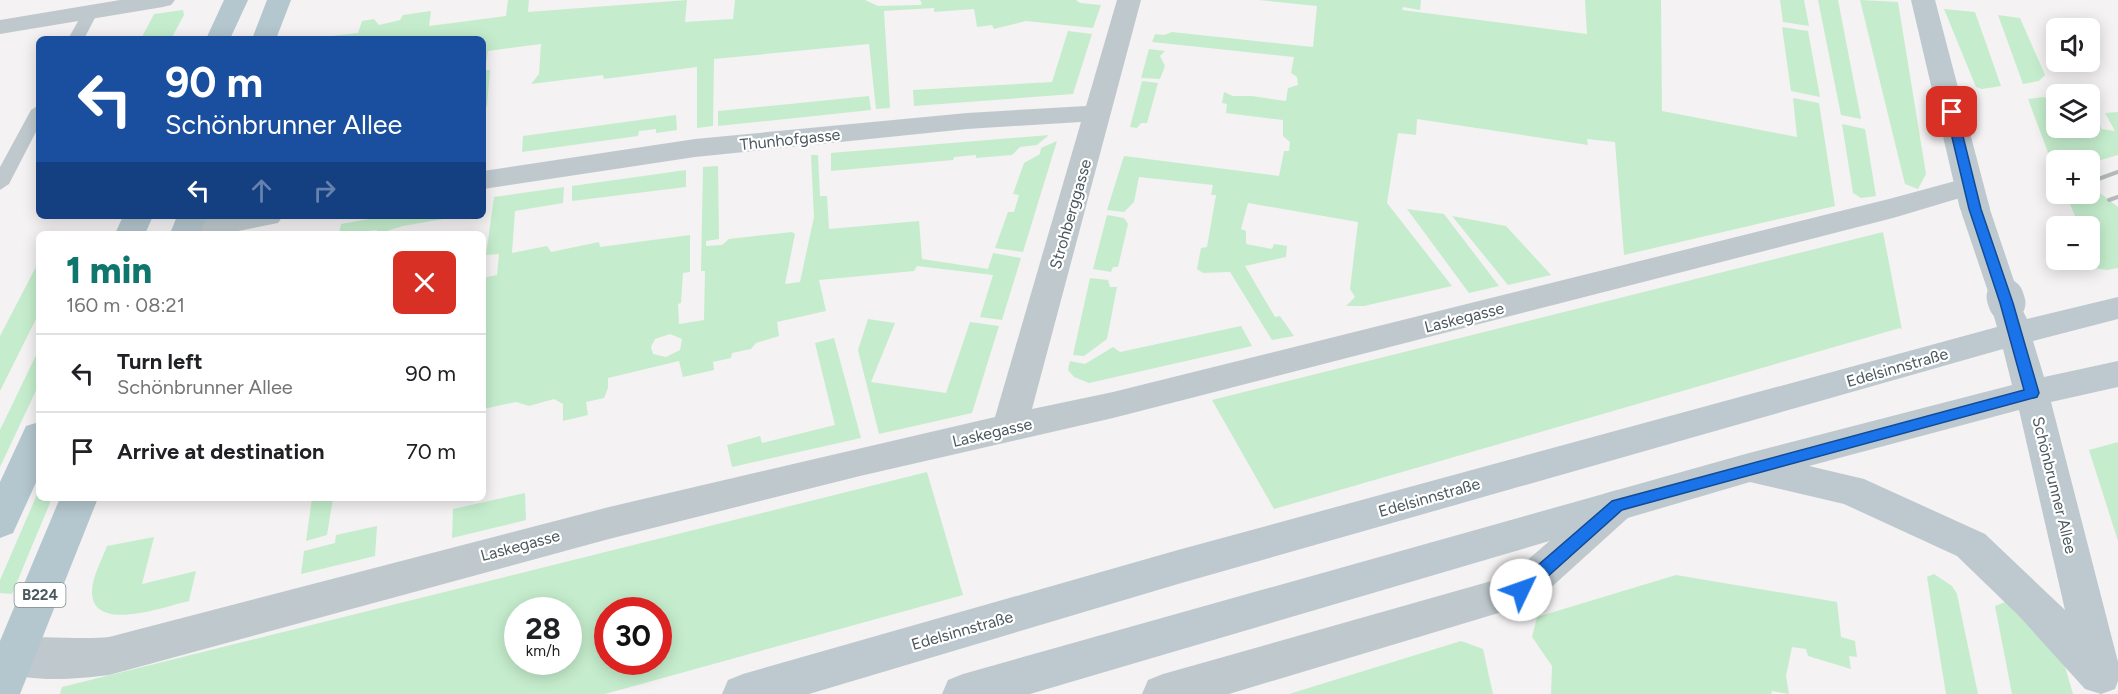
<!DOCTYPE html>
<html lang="en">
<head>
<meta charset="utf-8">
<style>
	:root { --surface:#fff; --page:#f6f6f6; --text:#202124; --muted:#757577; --line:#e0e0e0; --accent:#0f766e }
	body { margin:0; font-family:Figtree,sans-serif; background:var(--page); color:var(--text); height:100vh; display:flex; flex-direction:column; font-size:22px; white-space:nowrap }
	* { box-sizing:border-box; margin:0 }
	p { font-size:20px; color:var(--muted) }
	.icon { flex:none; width:33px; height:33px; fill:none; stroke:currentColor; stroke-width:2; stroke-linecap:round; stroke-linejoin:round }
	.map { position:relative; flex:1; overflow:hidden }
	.side { position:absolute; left:36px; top:231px; width:450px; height:270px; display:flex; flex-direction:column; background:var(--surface); border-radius:9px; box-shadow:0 3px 15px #0003 }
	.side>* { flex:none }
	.top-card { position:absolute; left:36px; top:36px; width:450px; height:183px; border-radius:9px; box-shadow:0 3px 15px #0003; background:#1a4fa0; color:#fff; overflow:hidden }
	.buttons { position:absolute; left:2046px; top:18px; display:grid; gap:12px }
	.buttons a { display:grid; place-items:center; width:54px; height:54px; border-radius:9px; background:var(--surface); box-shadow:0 3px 15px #0003; font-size:30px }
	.speed { position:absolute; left:504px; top:597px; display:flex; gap:12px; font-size:30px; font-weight:700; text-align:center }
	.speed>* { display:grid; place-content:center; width:78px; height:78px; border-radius:50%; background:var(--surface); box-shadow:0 3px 15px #0003; line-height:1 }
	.speed small { font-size:15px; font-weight:400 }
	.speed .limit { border:9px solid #d22; background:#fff; color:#111 }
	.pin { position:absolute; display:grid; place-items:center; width:51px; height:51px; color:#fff; margin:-26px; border-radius:12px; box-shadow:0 3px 9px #0006 }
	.me { position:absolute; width:66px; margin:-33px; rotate:48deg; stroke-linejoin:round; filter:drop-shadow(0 0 4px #0008) }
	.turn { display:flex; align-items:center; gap:21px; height:126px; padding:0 30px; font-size:27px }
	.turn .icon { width:78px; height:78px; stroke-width:2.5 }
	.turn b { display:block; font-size:42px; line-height:51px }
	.lanes { display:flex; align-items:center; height:57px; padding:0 30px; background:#0003; justify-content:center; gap:30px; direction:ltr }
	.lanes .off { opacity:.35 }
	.round { display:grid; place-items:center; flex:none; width:63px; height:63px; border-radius:9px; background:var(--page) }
	.overview { display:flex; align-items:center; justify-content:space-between; height:102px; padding:0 30px }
	h1 { font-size:36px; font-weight:800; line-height:45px; color:var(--accent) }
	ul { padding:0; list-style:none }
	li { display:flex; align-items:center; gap:18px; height:78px; padding:0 30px; border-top:2px solid var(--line) }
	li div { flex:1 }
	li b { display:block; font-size:22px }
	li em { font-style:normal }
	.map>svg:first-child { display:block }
	.green { fill:#c5edcd; fill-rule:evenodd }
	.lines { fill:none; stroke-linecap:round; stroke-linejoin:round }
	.lane { fill:#bfc9cd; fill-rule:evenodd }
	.street { fill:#bfc9cd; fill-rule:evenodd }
	.secondary { fill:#bdc9ce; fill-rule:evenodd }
	.primary { fill:#b4c6ce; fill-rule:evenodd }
	.rail { stroke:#b5b9bb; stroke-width:4 }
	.secondary-bridge-far1 { stroke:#bdc9ce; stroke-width:28 }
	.secondary-bridge { stroke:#bdc9ce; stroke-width:37 }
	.route { fill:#1a73e8; stroke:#114b97; stroke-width:1.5 }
	.labels { text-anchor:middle; stroke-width:4.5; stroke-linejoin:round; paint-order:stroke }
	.shield { fill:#fff; stroke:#818b8e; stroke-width:1.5 }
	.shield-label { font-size:15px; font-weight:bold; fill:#4b595e }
	.street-label { font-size:16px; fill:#4b595e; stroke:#fff }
</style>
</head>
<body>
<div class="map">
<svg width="2118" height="694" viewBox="0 0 2118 694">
	<rect width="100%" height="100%" fill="#f4f2f2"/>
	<!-- green -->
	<g class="green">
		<path d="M508,0H529L528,12L687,0L685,22L733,19L735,0H865L878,6L920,5L922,4L920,0H1076L1080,3L1101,5L1093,28L1026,21L994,29L992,25L977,27L974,9L934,12V8L884,11L890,108L876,109L869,44L714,59L713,126L697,128V67L604,79L603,75L531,84L539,74L541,44L488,51L485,70H490L487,106L483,108V39H305L358,33L362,21L374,19L379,25L400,20L403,15L431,11L429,26L506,16Z"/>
		<path d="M1259,0H1421L1420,10L1403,7L1402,10L1587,34L1585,0H1661L1662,111L1797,137L1793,98L1819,103L1835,206L1624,255L1615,142L1587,139L1588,145L1417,119L1416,135L1398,133L1387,203L1452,286L1364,306H1346L1355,297L1350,289L1358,222L1248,203L1241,229L1246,231V244L1272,249L1274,244L1287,246L1286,257L1245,266L1275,317L1280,316L1294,336L1272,340L1230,272L1203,273L1197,269L1201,248L1207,247L1216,195H1211L1213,185L1139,177L1134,202L1124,212L1107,210L1124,156L1279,176L1284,151H1289L1290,142L1283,136V120L1226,113L1227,104L1222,103L1224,92L1233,96H1252L1286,101L1288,88L1298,85L1297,77L1291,73L1294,57L1152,42L1155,34L1164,35L1172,32L1313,47L1317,6Z"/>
		<path d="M1780,0H1804L1809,26L1783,22Z"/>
		<path d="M1818,0H1838L1861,119L1841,115Z"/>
		<path d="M1860,0L1898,2L1926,174L1918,189L1905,184Z"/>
		<path d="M1944,9L1975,12L2001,86L1982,89L1976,87Z"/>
		<path d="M183,10L184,15L171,39H141L154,14Z"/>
		<path d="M1998,15L2020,18L2045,75L2039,81L2023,84Z"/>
		<path d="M1782,27L1808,31L1820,97L1791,91Z"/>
		<path d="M1068,31L1092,34L1073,94L914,106L913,90L1052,82Z"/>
		<path d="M1149,49L1165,51L1160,56L1165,66L1160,79L1141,78Z"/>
		<path d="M1142,81L1158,83L1147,123H1141L1137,128L1130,127Z"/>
		<path d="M869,96L871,110L718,126V111Z"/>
		<path d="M2043,97L2056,100V128H2090V107L2102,129L2115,131L2105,113L2118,112V155L2090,163V160H2056L2055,171L2028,99Z"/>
		<path d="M676,115L677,130L656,133V129L639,131L638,136L522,152L523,136Z"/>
		<path d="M1842,124L1865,129L1876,196L1861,198L1853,193Z"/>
		<path d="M1049,135L1037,145L1020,147L1012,155L976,158V155L954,157L953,160L831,171V153Z"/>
		<path d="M1057,141L1023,252L995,248L1008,212H1014L1019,195L1013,194L1024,163L1040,154L1041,148Z"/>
		<path d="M811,155H818L820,196H827L829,229L919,221L922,259L988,269L993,253L1021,258L1002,320L980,317L993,275L917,266L914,271L819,280L826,311L777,322L779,336L756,343L751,349L732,353L731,358L713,362L714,370L683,377L679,361L608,378V388L604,398L586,402L588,415L563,421V404L554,399L529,406L516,402L483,409V278L497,275L499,254L486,255L494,197L564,187L563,203L515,211L512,253L547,246L551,252L599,242L600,247L690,235V272L683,273L681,303L678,304L679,324L704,320L705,271H701L703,167L718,166L719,239L706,241V246L722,245L729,239L792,232L795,234L785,284L800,282L814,217ZM670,334L682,339L680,350L666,357L653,354L651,347L655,339Z"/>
		<path d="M686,170V187L572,201V186Z"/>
		<path d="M2090,185L2118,207V268L2107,270L2094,268L2090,255V226H2079L2066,194H2090Z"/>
		<path d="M1407,209L1444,214L1499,286L1469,293Z"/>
		<path d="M1107,215L1124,218L1128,224L1118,267H1113L1111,272L1093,269Z"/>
		<path d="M386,216H460L403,226L377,234V230L339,234L341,224Z"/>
		<path d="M1452,216L1506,226L1551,275L1508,285Z"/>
		<path d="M1883,232L1902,330L1900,328L1274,509L1212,400Z"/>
		<path d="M39,261V313L0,391V336Z"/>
		<path d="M1090,278L1108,280L1110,287H1117L1107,339L1084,356L1073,355Z"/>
		<path d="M868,319L895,323L871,382L946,393L970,322L999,326L972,413L879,434L858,350Z"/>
		<path d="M1241,326L1252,346L1089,383L1074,377L1068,370L1070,361L1085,364L1113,347L1120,352Z"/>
		<path d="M834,338L861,438L732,467L727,445L760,436L762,443L835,425L815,343Z"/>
		<path d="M39,349V384L0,467V430Z"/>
		<path d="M2118,442V541L2089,450Z"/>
		<path d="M927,472L963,595L605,694H60L62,687ZM518,610H568V662H518ZM608,610H658V662H608Z"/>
		<path d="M39,490V498H52L12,594L0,593V580Z"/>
		<path d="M525,493L526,520L452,538L453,509Z"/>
		<path d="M312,498H333L327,535L306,541Z"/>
		<path d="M377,526L375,556L301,574L304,551L335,543L336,535Z"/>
		<path d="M154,537L142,584L196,571L189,601C166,606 90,635 92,590C93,576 102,559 107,546Z"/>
		<path d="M1934,574L1952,586L1957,594L1978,694H1946L1927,577Z"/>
		<path d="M1676,575L1837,602L1841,637L1855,641L1857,657L1849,656L1851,669L1808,656L1806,649L1792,647L1786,676L1789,694L1772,691L1771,694H1551L1552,666L1532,637L1537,617Z"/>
		<path d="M2013,599L2062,656L2073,694H2012L1995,606Z"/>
		<path d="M1461,641L1483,649L1493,694H1289Z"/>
	</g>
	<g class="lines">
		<!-- lane -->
		<g class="lane">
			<path d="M90,7L98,12L84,39H68L85,9Z"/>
			<path d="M39,105V126L9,184L0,190V167L31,110Z"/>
		</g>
		<!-- street -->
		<g class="street">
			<path d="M120,0H175L171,5L163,7L0,34V20Z"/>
			<path d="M1117,0H1141L1032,409L1113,392L1889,199L1970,177L1980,180L1984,186L1980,192L1893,218L1113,418L860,476L609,539L109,675C76,679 32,683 0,671V643C30,632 75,641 109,637L609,507L995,417L1081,122L967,129L695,157L483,189V171L695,139L967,113L1086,106Z"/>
			<path d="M214,216H283L278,223L223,234H173L171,231L175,224Z"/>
			<path d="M1617,490L1630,494L1636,505L1630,516L1535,602L1229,694H1142L1148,680L1163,674L1509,576L1604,494Z"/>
		</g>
		<!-- secondary -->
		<g class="secondary">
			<path d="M1911,0H1935L1990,209L1985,216L1975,219L1965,216L1960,209Z"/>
			<path d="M2118,297V319L2033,341L2044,377L2118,361V387L2051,402L2118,662V681L2115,689L2101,694L2085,689L2019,616L1957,556L1844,504L1750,482L1030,694H942L948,680L963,674L1749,453L2012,385L2003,349L1178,584L809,694H722L728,680L743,674L1178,550L1997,327L1993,313L1998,305L2009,302L2020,305L2027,319ZM2019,410L2065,610L1985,534L1864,479L1809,466Z"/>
		</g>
		<!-- primary -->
		<g class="primary">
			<path d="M224,0H248L230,39H206Z"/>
			<path d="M267,0H291L276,39H252Z"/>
			<path d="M123,216H153L145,234H115Z"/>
			<path d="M177,216H207L200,234H170Z"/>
			<path d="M39,422V476L13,533L0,538V482L26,426Z"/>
			<path d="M60,498H98L20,694H0V641Z"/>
		</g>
		<!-- rail -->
		<g class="rail">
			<path d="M2090,182L2118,172"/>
			<path d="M2109,200L2118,197"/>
		</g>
		<!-- secondary-bridge-far1 -->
		<path class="secondary-bridge-far1" d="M1975,209L2005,298"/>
		<!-- secondary-bridge -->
		<path class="secondary-bridge" d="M2005,297L2007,303"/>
	</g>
	<!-- route -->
	<path class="route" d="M1952,108L1957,112L1981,209L2013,303L2039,393L2037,397L1622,510L1527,595H1515L1513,590L1515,585L1612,501L2024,390L2000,303L1969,209L1946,112Z"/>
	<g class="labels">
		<!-- shield labels -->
		<rect class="shield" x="14.5" y="583" width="51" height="24" rx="4.5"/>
		<g class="shield-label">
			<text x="40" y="600">B224</text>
		</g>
		<!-- street labels -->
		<g class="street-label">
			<text transform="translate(790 139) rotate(-6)" y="6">Thunhofgasse</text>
			<text transform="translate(1070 214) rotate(-74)" y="6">Strohberggasse</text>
			<text transform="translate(1464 317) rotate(-14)" y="6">Laskegasse</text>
			<text transform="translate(1897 367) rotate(-16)" y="6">Edelsinnstraße</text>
			<text transform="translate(992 432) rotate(-13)" y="6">Laskegasse</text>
			<text transform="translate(2055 485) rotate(76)" y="6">Schönbrunner Allee</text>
			<text transform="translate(1429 497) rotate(-16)" y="6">Edelsinnstraße</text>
			<text transform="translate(520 545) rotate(-15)" y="6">Laskegasse</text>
			<text transform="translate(962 630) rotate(-16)" y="6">Edelsinnstraße</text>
		</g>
	</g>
</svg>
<div class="buttons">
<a><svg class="icon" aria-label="sound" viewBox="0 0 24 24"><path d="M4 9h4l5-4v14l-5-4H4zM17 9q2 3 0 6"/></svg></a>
<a><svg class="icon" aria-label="layers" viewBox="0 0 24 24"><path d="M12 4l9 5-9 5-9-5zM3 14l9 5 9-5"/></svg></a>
<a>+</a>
<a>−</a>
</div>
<div class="speed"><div>28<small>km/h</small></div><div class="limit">30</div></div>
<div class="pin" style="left:1952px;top:112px;background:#d93025"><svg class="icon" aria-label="arrive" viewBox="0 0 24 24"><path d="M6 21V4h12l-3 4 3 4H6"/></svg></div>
<svg class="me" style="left:1521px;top:590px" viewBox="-20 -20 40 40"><circle r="19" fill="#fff"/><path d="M0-13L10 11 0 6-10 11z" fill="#1a73e8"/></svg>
<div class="top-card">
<div class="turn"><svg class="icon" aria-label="left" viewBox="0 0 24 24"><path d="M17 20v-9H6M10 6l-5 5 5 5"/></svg><div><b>90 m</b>Schönbrunner Allee</div></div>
<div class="lanes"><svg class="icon" aria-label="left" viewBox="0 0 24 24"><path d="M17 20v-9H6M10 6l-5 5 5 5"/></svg><svg class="icon off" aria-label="ahead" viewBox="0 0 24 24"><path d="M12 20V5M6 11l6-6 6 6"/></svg><svg class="icon off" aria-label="right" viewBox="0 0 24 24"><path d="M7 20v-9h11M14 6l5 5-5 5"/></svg></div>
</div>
<section class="side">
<div class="overview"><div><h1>1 min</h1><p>160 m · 08:21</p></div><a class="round" style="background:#d93025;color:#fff"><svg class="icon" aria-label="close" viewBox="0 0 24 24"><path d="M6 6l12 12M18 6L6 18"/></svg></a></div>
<ul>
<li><svg class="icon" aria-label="left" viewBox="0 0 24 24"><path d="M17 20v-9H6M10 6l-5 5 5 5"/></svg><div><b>Turn left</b><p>Schönbrunner Allee</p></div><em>90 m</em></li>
<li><svg class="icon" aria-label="arrive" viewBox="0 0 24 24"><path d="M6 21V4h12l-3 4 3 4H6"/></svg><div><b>Arrive at destination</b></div><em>70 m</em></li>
</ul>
</section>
</div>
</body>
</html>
